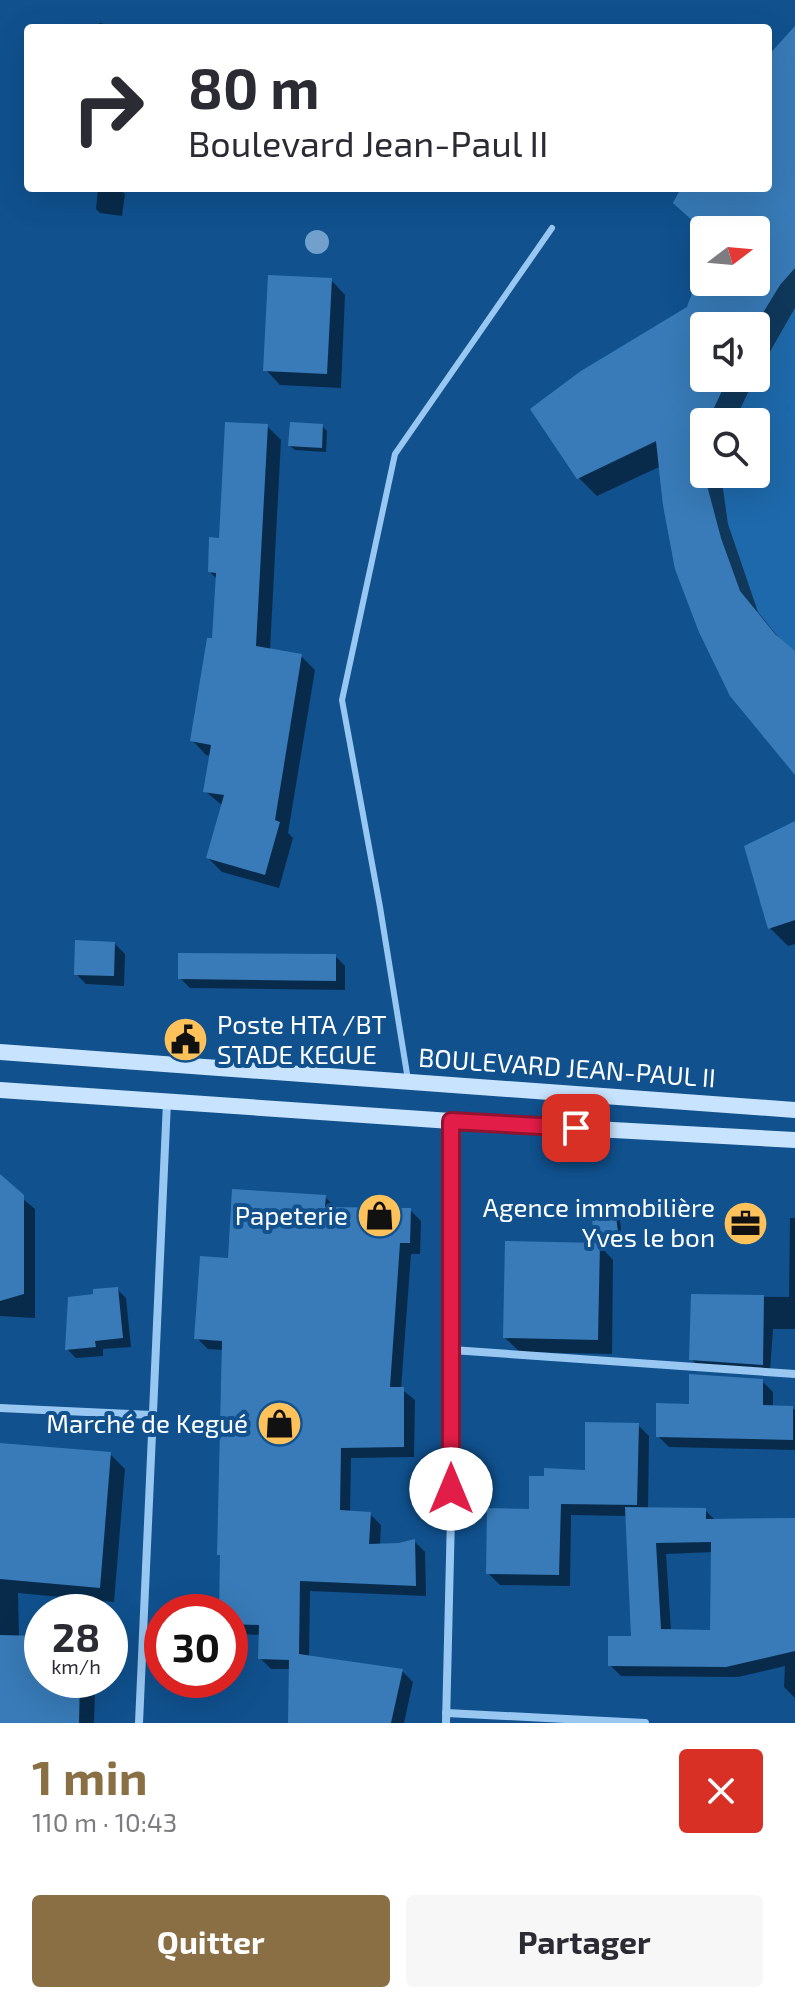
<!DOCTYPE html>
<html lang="fr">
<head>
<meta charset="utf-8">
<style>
	:root { --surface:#fff; --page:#f7f7f7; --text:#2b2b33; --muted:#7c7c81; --accent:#8a6f45 }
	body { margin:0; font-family:"Exo 2",sans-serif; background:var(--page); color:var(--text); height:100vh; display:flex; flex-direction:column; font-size:30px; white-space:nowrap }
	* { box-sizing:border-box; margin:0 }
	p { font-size:26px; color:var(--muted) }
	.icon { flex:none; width:44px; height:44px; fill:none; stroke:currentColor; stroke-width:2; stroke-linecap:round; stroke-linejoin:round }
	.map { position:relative; height:1723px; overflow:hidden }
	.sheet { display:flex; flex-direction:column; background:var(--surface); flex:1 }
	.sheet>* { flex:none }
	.hud { position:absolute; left:24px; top:24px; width:748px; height:168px; border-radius:8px; box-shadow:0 8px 32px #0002; background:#fff; color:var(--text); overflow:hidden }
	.needle { width:52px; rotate:74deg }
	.tools { position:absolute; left:690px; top:216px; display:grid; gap:16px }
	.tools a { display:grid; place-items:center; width:80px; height:80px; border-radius:8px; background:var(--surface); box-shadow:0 8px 32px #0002; font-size:40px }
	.speed { position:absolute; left:24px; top:1594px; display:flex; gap:16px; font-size:40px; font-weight:700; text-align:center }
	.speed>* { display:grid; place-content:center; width:104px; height:104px; border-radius:50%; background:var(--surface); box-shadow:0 8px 32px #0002; line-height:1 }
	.speed small { font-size:20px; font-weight:400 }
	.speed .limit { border:12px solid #d22; background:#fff; color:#111 }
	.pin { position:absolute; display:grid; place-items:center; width:68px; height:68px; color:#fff; margin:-34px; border-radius:16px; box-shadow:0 4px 12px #0006 }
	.me { position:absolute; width:88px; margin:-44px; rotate:0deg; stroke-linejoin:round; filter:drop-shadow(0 0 6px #0008) }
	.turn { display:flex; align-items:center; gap:28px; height:168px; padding:0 32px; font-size:36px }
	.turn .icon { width:104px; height:104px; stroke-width:2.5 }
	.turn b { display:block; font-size:56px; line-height:68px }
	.round { display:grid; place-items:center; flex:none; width:84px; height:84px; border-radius:8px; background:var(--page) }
	.head { display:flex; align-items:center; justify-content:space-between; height:136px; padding:0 32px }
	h1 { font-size:48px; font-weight:700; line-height:60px; color:var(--accent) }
	.cta { display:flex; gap:16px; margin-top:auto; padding:16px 32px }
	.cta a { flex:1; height:92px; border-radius:8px; background:var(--accent); color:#fff; font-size:32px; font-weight:700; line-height:92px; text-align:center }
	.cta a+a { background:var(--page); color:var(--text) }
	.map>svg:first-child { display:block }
	.green { fill:#1e69ab; fill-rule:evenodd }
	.shadow { fill:#0007; fill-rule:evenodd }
	.building { fill:#387bb8; fill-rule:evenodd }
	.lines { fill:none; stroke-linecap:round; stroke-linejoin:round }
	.service { stroke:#98c8f2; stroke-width:6 }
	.minor { stroke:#98c8f2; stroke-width:8 }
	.secondary { stroke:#c7e3fd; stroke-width:16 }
	.tree { fill:#70a0cb }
	.route-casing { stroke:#92132f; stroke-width:20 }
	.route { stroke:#e11d48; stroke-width:14 }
	.labels { text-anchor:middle; stroke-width:8; stroke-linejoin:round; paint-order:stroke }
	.poi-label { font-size:26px; fill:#fff; stroke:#10518e; text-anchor:end }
	.street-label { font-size:26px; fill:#fff; stroke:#10518e }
</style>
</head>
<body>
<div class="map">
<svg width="795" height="1723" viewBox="0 0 795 1723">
	<rect width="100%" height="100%" fill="#10518e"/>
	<!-- green -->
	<path class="green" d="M795,26V770L777,752L730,696L699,632L675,569L663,505L656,442L577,479L530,409L581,371L687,307L704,260V282H756V230L704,231L673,203L681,188H768V56ZM704,326H756V378H704ZM704,422H756V474H704Z"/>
	<!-- shadow -->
	<g class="shadow">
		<path d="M99,23L128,28H99Z"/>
		<path d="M795,29V308L756,376V326H704V378H755L734,422H704V474H724L723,489L728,524L758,612L784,644L795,652V768L661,466L597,496L579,478L689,309L704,265V282H756V230H704L694,222L683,188H768V59Z"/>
		<path d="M98,188L120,189L125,194L122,216L100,213L96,209Z"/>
		<path d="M331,280L345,295L341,388L280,385L266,370Z"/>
		<path d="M267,426L281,440L270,650L301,656L315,670L288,833L293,838L279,888L222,872L208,858L223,806L205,791L211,756L206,755L192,740L214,641L217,579L210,572Z"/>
		<path d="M322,426L327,431L326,452L295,450L290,446Z"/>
		<path d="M795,823V944L788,946L770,928Z"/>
		<path d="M115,944L125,954L124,986L86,984L76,974Z"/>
		<path d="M335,956L345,966V990L190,988L180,978Z"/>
		<path d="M0,1180L35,1209V1318L0,1316Z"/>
		<path d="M325,1197L336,1208L410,1210L421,1221L420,1254H411L401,1389L415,1400L414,1457L351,1458L350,1513L370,1514L381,1525L380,1545L414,1541L425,1552L426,1596L310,1591L309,1658L402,1671L413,1682L404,1723H290L291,1669H271L260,1658L261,1635L231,1634L230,1612H221L223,1350L208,1349L197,1338L230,1260Z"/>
		<path d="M614,1211L619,1215L623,1243L600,1246L613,1260L612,1354L520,1352L505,1338L507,1243L601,1245L597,1241Z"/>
		<path d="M790,1218H795V1329H773L770,1372L700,1367L691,1359L693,1296L789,1297Z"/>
		<path d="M117,1289L126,1298L131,1347L103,1349V1356L76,1358L67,1349L95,1296Z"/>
		<path d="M762,1381L773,1392V1407L792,1408L795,1410V1450L669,1447L658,1436L691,1406Z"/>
		<path d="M638,1425L649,1436L648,1509L705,1510L716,1521L795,1520V1698L784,1687L785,1666L738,1677L621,1676L610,1665L633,1638L627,1516L571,1515L570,1586L500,1585L488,1573L531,1511L587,1472ZM713,1552L712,1632L671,1631L666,1554Z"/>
		<path d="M110,1454L125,1469L114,1602L18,1593L19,1637L42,1638V1680H86L95,1689L94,1723H0V1457Z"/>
	</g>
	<!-- building -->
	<g class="building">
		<path d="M795,26V268L780,285L755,326H704V378H728L714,408L711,422H704V474L721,538L740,591L776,635L795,651V775L730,696L699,632L675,569L663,505L656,441L577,479L530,409L581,371L687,307L696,282H756V230H703L673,203L681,188H768V56Z"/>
		<path d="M268,275L332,278L327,374L263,371Z"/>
		<path d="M225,422L268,424L256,646L302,654L275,820L280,822L265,875L206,858L224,795L203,792L211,745L190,741L207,638H212L216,573L208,572L209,537L219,538Z"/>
		<path d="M290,422L323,424L322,448L288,446Z"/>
		<path d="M795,821V920L768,929L744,846Z"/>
		<path d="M75,940L115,942L114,976L74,975Z"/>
		<path d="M178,953L336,954V981L178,979Z"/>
		<path d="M0,1174L24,1195V1294L0,1301Z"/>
		<path d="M232,1189L326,1195L325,1207L411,1208L410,1243H400L390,1387H404V1447L341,1448L340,1510L371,1512L369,1544L398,1543L415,1539L416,1586L300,1581L299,1654L403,1669L391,1723H288L289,1660L258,1659L259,1625L230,1624V1612H219L220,1555H217L222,1341L194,1339L200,1256L228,1258Z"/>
		<path d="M615,1209L619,1239L595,1242L591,1212Z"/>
		<path d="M505,1241L600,1243L598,1340L503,1338Z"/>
		<path d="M118,1287L123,1338L95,1341L96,1347L65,1350L68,1297L93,1294V1289Z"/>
		<path d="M691,1294L764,1295L763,1365L689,1360Z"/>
		<path d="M689,1374L763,1379V1405L793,1406V1440L656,1437V1403L689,1404Z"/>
		<path d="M585,1422L639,1423L637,1505L561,1504L559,1575L486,1574L487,1508L529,1509V1476H544V1468L585,1470Z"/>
		<path d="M0,1443L111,1452L100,1588L0,1579Z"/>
		<path d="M625,1507L706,1508V1519L795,1518V1651L726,1667L608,1666V1636H631ZM711,1542L710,1630L661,1629L656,1543Z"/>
		<path d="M0,1635L42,1636V1680H80L79,1723H0Z"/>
	</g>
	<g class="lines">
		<!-- service -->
		<path class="service" d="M408,1080L380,907L342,700L395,454L552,228"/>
		<!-- minor -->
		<g class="minor">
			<path d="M452,1350L795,1374"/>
			<path d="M0,1408L152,1415"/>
			<path d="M446,1713L645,1723"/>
			<path d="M139,1723L167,1102"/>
			<path d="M446,1723L451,1516V1121"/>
		</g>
		<!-- secondary -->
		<g class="secondary">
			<path d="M0,1052L795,1110"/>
			<path d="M0,1090L451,1121L795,1140"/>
		</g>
	</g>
	<!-- trees -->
	<circle class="tree" cx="317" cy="242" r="12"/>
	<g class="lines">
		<defs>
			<path id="route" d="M451,1489V1121L576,1128"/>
		</defs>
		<!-- route casing -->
		<use href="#route" class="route-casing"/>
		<!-- route -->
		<use href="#route" class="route"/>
	</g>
	<!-- icons -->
	<defs>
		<symbol id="civic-disc" viewBox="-11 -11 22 22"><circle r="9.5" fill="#ffc25a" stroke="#10518e"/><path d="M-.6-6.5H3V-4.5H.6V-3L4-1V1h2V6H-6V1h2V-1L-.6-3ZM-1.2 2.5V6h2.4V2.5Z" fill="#111"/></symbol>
		<symbol id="shop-disc" viewBox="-11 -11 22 22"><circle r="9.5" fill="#ffc25a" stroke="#10518e"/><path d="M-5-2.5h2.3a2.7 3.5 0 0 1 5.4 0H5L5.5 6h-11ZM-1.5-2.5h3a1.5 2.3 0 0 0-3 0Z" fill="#111"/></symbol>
		<symbol id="office-disc" viewBox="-11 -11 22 22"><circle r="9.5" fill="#ffc25a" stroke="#10518e"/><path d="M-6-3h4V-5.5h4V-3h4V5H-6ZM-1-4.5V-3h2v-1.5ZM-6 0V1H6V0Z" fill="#111"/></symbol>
	</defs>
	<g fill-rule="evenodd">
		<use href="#civic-disc" x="160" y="1014" width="51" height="51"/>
		<use href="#shop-disc" x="354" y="1190" width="51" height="51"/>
		<use href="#office-disc" x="720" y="1198" width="51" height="51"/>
		<use href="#shop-disc" x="254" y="1398" width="51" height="51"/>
	</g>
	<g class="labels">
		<!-- poi labels -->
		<g class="poi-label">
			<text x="217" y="1034" text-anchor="start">Poste HTA /BT<tspan x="217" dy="30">STADE KEGUE</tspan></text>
			<text x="715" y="1217">Agence immobilière<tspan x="715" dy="30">Yves le bon</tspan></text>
			<text x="348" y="1225">Papeterie</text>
			<text x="248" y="1433">Marché de Kegué</text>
		</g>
		<!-- street labels -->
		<g class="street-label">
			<text transform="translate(567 1068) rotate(4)" y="9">BOULEVARD JEAN-PAUL II</text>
		</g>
	</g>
</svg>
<div class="tools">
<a><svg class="needle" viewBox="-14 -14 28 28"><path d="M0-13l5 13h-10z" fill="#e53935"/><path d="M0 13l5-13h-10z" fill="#7c7c81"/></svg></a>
<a><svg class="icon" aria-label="sound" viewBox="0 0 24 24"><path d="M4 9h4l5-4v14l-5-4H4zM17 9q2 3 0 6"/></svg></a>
<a><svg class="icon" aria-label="search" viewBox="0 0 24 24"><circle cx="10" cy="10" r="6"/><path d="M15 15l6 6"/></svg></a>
</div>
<div class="speed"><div>28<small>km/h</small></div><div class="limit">30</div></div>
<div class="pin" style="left:576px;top:1128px;background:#d93025"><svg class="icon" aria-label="arrive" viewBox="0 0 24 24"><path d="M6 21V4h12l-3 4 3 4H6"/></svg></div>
<svg class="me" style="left:451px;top:1489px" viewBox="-20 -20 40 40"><circle r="19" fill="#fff"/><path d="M0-13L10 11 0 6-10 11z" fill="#e11d48"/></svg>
<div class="hud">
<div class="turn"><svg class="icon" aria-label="right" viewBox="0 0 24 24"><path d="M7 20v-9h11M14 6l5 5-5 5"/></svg><div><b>80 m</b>Boulevard Jean-Paul II</div></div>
</div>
</div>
<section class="sheet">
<div class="head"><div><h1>1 min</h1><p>110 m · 10:43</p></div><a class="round" style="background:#d93025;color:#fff"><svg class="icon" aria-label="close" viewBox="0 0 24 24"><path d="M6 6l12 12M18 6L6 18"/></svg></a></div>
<div class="cta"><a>Quitter</a><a>Partager</a></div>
</section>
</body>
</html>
